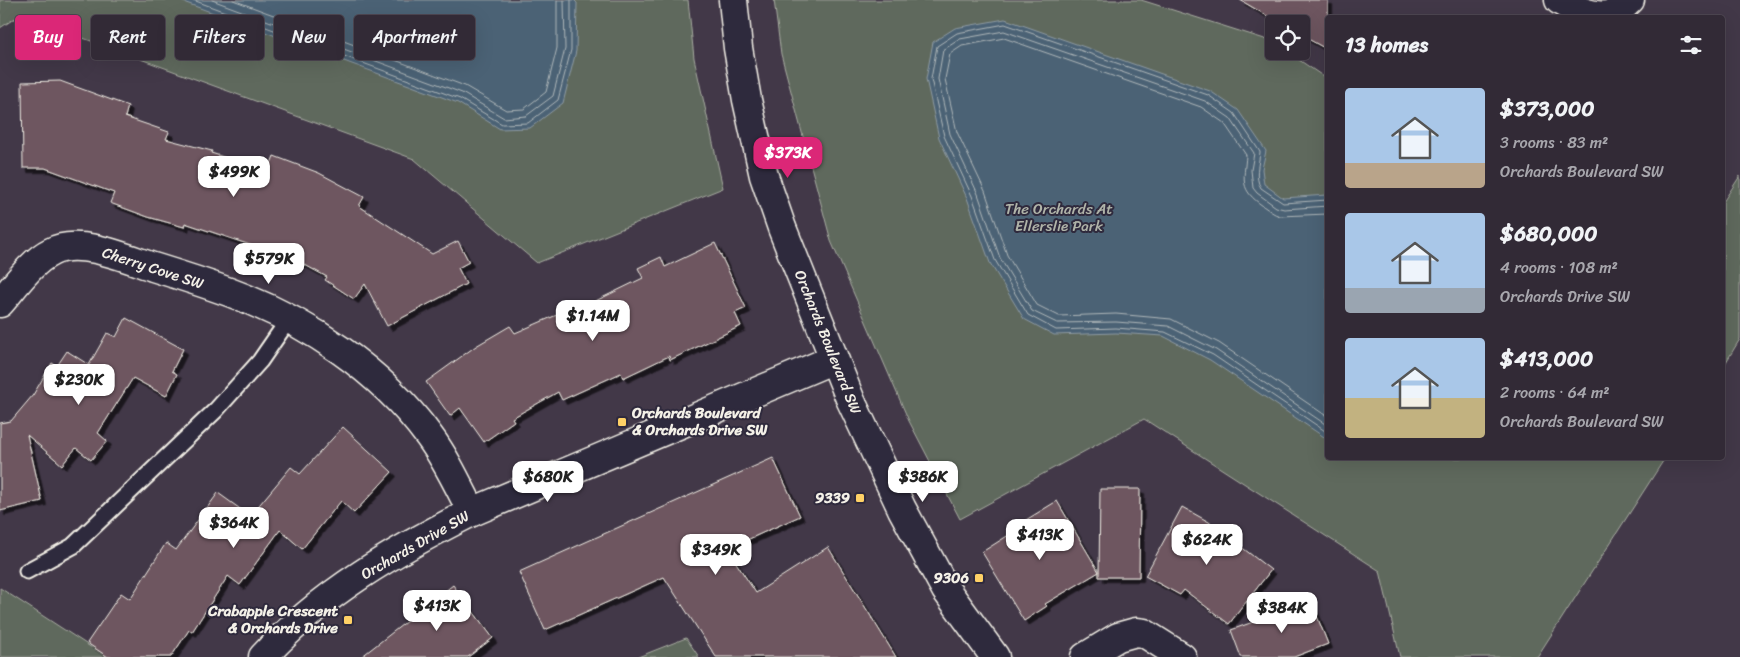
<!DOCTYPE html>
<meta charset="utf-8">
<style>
body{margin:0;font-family:Sriracha,sans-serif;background:#3a323e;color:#f1f3f6;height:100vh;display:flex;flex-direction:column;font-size:19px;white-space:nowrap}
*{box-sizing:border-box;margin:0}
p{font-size:16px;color:#a8a7ad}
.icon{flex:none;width:28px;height:28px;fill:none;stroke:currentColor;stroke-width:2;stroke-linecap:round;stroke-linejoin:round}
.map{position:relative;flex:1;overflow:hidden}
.drawer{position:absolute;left:1325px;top:15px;width:400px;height:445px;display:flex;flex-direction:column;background:#322a36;border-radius:5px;box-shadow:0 5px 20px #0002,0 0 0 1px #4d4651}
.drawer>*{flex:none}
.banner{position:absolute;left:15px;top:15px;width:475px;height:45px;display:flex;gap:10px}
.buttons{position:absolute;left:1265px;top:15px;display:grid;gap:10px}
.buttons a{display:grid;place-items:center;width:45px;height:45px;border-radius:5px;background:#322a36;box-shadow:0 5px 20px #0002,0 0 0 1px #4d4651;font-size:25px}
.price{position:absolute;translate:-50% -42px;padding:0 11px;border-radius:10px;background:#fff;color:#222;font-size:16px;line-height:32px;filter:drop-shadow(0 1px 2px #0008)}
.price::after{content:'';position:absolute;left:50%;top:30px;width:15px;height:11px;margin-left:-8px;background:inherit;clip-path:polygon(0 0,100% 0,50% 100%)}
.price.selected{background:#db2777;color:#fff}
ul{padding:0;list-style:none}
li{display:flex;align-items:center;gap:15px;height:125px;padding:0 20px}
li span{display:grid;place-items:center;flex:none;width:140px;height:100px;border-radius:5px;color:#555}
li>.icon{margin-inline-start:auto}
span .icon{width:60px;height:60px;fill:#fffc;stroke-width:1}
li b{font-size:21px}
h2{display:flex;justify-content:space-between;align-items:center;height:60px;padding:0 20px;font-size:21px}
.chip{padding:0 18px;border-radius:5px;background:#322a36;box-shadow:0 5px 20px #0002,0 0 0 1px #4d4651;font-size:18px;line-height:45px}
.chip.selected{background:#db2777;color:#fff}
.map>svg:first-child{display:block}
</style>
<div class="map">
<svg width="1740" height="657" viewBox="0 0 1740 657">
<defs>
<filter id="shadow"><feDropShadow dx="4.5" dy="4.5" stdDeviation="0" flood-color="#0009"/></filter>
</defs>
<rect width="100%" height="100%" fill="#423848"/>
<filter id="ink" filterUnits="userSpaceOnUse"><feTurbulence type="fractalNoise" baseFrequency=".02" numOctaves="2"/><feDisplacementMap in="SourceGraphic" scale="10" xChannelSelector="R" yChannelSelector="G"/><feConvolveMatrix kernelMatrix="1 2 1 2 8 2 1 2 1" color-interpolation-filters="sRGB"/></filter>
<g filter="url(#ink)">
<g fill="#5e695d" stroke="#a9ada2">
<polygon points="0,0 688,0 694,58 723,188 537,263 414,159 20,15 0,28"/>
<polygon points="774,0 1141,0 1271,41 1274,43 1274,51 1286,51 1327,79 1328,458 1665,458 1537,657 1400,657 1380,571 1144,419 960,519 909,421 831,241 781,54"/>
<polygon points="1740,176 1740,339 1723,367 1723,202"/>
<polygon points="0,588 106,657 0,657"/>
<polygon points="686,638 699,657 638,657"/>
</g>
<g fill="#4b6275" stroke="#8f9ba3">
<polygon points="178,0 574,0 577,3 576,51 563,103 530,128 500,129 458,103"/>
<polygon points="1005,19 1210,91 1238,110 1266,151 1262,169 1264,184 1283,198 1327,195 1327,439 1210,360 1163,336 1116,333 1054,335 1024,319 990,263 967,198 939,138 926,79 933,42 955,28"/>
</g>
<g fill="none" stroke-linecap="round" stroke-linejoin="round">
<g stroke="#b0b8ba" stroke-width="1">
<polyline points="193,0 460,99 502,124 528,123 558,100 571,50 571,0"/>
<polyline points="212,0 462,93 504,118 526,116 553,96 565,49 564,0"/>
<polyline points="233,0 465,86 506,110 524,109 546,92 557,48 557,0"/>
<path d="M 1328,200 L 1283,203 L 1261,188 C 1254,177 1259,164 1260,152 L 1234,113 L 1208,95 L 1005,24 L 957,33 L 937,46 L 931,79 L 944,136 L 972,196 L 995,260 L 1028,315 L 1056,330 L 1116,328 L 1165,332 L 1213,355 L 1328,433"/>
<polyline points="1328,206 1284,209 1276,207 1257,193 1253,188 1251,170 1254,153 1230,118 1205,101 1004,31 960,39 943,50 938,79 950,134 978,194 1000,258 1032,311 1057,323 1116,322 1168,326 1216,350 1328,426"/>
<path d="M 1328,214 L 1280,216 C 1273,214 1269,210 1263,206 C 1239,189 1244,181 1246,155 L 1224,123 L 1201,107 L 1004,38 L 962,46 L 950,54 L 945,79 L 957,132 L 985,191 L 1007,255 L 1037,305 L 1059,316 L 1116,314 L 1171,319 L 1219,343 L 1328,417"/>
</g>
</g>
<g fill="#6e5760" stroke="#f4f1e8" filter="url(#shadow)">
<polygon points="1240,0 1328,0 1328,50 1301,35 1301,24 1281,24"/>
<polygon points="60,81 128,106 125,117 169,132 166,139 212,151 211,153 268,171 274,156 319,173 364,197 359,206 432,254 458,241 469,262 458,268 466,284 387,326 365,284 354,299 325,280 327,277 270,246 268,251 185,223 184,227 148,217 110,203 114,193 45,168 23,168 22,82"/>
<polygon points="715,243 746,308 735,313 741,326 670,360 669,356 623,378 621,373 562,400 558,392 512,418 514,421 484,442 460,408 450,416 426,382 476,346 510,326 515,333 573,308 575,311 643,278 638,268 661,257 665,267"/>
<polygon points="126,318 183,349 172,371 177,374 166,396 133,378 98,433 107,441 91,460 76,448 62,465 27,435 42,501 0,511 0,423 11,421 33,395 52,363 57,366 67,351 89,365 107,333 116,337"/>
<polygon points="343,427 392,472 354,513 341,501 302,549 280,530 240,585 228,576 192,632 189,630 171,657 108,657 87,643 121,593 130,599 166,543 176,550 218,493 250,516 291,467 300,474"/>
<polygon points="773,458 800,516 727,549 756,593 828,547 896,657 716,657 664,577 545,630 519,572"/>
<polygon points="1100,489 1140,489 1139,577 1099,577"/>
<polygon points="1057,501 1099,572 1045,604 1047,606 1024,621 982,552 1023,526 1021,523"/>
<polygon points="1182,507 1209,522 1271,570 1229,624 1184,590 1180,595 1145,576"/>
<polygon points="453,585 493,638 468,657 361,657"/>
<polygon points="1311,601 1328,644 1294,657 1241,657 1231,630"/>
</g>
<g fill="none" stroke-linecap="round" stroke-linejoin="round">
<g stroke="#f4f1e8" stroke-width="19">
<polyline id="service" points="27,571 73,546 216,410 260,361 289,319"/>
</g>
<g stroke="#f4f1e8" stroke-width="31">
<g id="minor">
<path d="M 1559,0 C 1574,10 1601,22 1618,11 C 1622,8 1626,3 1630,0"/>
<path d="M 0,303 C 14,287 32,261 51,252 C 78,237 126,258 153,267 C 179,275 204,283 229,292 C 307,321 380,369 429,436 C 447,460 459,487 472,512"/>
<polyline points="1085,657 1118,637 1136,632 1144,633 1182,657"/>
</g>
</g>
<g stroke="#f4f1e8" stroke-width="31">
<g id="tertiary">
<polyline points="733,0 738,48 747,100 764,176 782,228 851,401 902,509 946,590 995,657"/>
<path d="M 263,657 C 320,594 396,550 472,512 L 834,359"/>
</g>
</g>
<use href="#service" stroke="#2f2a3d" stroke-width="15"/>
<use href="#minor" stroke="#2f2a3d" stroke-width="28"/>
<use href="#tertiary" stroke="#2f2a3d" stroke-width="28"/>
</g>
</g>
<g fill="#ffd166" stroke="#2f2a3d" stroke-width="2">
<rect x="617" y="417" width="10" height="10" rx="2.5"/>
<rect x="855" y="493" width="10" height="10" rx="2.5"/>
<rect x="974" y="573" width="10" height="10" rx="2.5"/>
<rect x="343" y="615" width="10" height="10" rx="2.5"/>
</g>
<g text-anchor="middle" stroke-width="4" stroke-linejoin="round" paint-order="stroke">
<g font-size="15" fill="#b0b4a9" stroke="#2f2a3d">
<text x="1059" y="214">The Orchards At<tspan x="1059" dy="17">Ellerslie Park</tspan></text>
</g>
<g font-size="15" fill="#f4f1e8" stroke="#2f2a3d">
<text transform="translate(153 268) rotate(18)" y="5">Cherry Cove SW</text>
<text transform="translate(828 342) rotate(68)" y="5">Orchards Boulevard SW</text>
<text transform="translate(415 545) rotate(-30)" y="5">Orchards Drive SW</text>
</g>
<g font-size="15" font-weight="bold" fill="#f4f1e8" stroke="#2f2a3d" text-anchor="end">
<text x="632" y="418" text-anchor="start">Orchards Boulevard<tspan x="632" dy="17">&amp; Orchards Drive SW</tspan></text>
<text x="850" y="503">9339</text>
<text x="969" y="583">9306</text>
<text x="338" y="616">Crabapple Crescent<tspan x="338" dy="17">&amp; Orchards Drive</tspan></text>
</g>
</g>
</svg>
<div class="buttons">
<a><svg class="icon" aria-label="locate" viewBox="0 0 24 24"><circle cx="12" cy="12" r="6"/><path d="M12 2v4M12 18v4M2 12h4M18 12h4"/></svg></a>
</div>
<b class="price selected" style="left:788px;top:179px">$373K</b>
<b class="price" style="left:234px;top:198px">$499K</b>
<b class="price" style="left:269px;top:285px">$579K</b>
<b class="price" style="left:593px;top:342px">$1.14M</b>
<b class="price" style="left:79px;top:406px">$230K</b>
<b class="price" style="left:548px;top:503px">$680K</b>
<b class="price" style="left:923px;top:503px">$386K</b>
<b class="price" style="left:234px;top:549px">$364K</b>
<b class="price" style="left:1040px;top:561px">$413K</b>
<b class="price" style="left:1207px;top:566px">$624K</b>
<b class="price" style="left:716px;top:576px">$349K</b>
<b class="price" style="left:437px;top:632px">$413K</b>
<b class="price" style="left:1282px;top:634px">$384K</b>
<div class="banner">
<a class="chip selected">Buy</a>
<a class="chip">Rent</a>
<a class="chip">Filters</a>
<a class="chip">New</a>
<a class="chip">Apartment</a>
</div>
<section class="drawer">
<h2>13 homes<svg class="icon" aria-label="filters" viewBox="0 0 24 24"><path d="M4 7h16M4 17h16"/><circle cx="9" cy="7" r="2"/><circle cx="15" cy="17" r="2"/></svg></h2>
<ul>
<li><span style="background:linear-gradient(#a9c7e8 75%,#b9a48a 0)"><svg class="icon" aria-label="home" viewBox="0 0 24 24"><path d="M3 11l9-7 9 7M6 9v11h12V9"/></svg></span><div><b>$373,000</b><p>3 rooms · 83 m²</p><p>Orchards Boulevard SW</p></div></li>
<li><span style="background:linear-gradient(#a9c7e8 75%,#9aa5b1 0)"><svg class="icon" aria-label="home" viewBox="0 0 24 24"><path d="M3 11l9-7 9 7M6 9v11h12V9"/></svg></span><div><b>$680,000</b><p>4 rooms · 108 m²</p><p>Orchards Drive SW</p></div></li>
<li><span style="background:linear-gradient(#a9c7e8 60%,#c2b280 0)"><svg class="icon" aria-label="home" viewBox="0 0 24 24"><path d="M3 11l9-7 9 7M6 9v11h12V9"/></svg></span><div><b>$413,000</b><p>2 rooms · 64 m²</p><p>Orchards Boulevard SW</p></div></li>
</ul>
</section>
</div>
